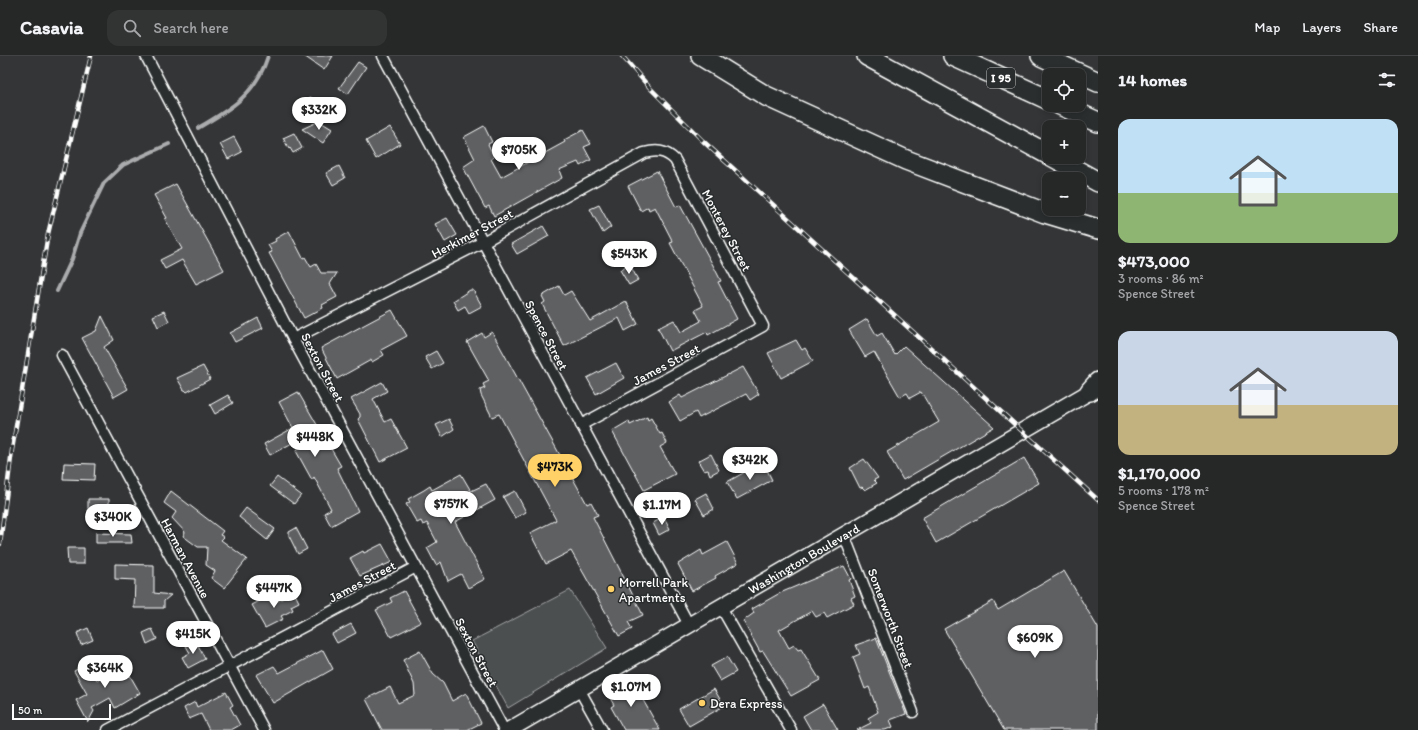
<!DOCTYPE html>
<meta charset="utf-8">
<style>
body{margin:0;font-family:Itim,sans-serif;background:#323434;color:#f1f3f6;height:100vh;display:flex;flex-direction:column;font-size:15px;white-space:nowrap}
*{box-sizing:border-box;margin:0}
p{font-size:13px;color:#a4a6a8}
.icon{flex:none;width:22px;height:22px;fill:none;stroke:currentColor;stroke-width:2;stroke-linecap:round;stroke-linejoin:round}
.map{position:relative;flex:1;overflow:hidden}
.sheet{display:flex;flex-direction:column;background:#262828;width:320px}
.sheet>*{flex:none}
.buttons{position:absolute;left:1042px;top:12px;display:grid;gap:8px}
.buttons a{display:grid;place-items:center;width:44px;height:44px;border-radius:8px;background:#262828;box-shadow:0 2px 6px #0003,0 0 0 1px #424445;font-size:20px}
.scale{position:absolute;left:12px;bottom:10px;width:99px;box-sizing:border-box;padding-left:4px;border:2px solid #fff;border-top:0;font-size:11px;line-height:14px;white-space:nowrap;color:#fff;-webkit-text-stroke:3px #2a2d2e;paint-order:stroke}
.price{position:absolute;translate:-50% -34px;padding:0 9px;border-radius:14px;background:#fff;color:#222;font-size:13px;line-height:26px;filter:drop-shadow(0 1px 2px #0008)}
.price::after{content:'';position:absolute;left:50%;top:24px;width:12px;height:9px;margin-left:-6px;background:inherit;clip-path:polygon(0 0,100% 0,50% 100%)}
.price.on{background:#ffd166;color:#111}
ul{padding:0;list-style:none}
li{display:grid;align-content:center;gap:8px;height:212px;padding:0 20px}
li span{display:grid;place-items:center;height:124px;border-radius:12px;color:#555}
li>.icon{margin-inline-start:auto}
span .icon{width:72px;height:72px;fill:#fffc;stroke-width:1}
li b{font-size:17px}
h2{display:flex;justify-content:space-between;align-items:center;height:48px;padding:0 20px;font-size:17px}
header{display:flex;align-items:center;gap:24px;box-sizing:border-box;height:56px;padding:0 20px;background:#262828;border-bottom:1px solid #424445}
header strong{font-size:19px}
nav{display:flex;gap:22px;margin-inline-start:auto;font-size:14px}
.search{width:280px;height:36px;background:#323434;display:flex;align-items:center;gap:10px;box-sizing:border-box;padding:0 14px;border-radius:12px;color:#a4a6a8;font-size:15px}
main{display:flex;flex:1;min-height:0}
.map>svg:first-child{display:block}
</style>
<header>
<strong>Casavia</strong>
<div class="search"><svg class="icon" aria-label="search" viewBox="0 0 24 24"><circle cx="10" cy="10" r="6"/><path d="M15 15l6 6"/></svg>Search here</div>
<nav><a>Map</a><a>Layers</a><a>Share</a></nav>
</header>
<main>
<div class="map">
<svg width="1098" height="674" viewBox="0 0 1098 674">
<rect width="100%" height="100%" fill="#333536"/>
<filter id="ink" filterUnits="userSpaceOnUse"><feTurbulence type="fractalNoise" baseFrequency=".025" numOctaves="2"/><feDisplacementMap in="SourceGraphic" scale="8" xChannelSelector="R" yChannelSelector="G"/><feConvolveMatrix kernelMatrix="1 2 1 2 8 2 1 2 1" color-interpolation-filters="sRGB"/></filter>
<g filter="url(#ink)">
<polygon fill="#4c4f50" stroke="#a6a7a8" points="570,534 607,592 508,652 472,585"/>
<g fill="none" stroke-linecap="round" stroke-linejoin="round">
<g stroke="#abacad" stroke-width="4">
<path d="M 198,72 C 231,53 256,38 268,0"/>
<polyline points="57,235 72,203 80,177 104,127 123,109 169,88"/>
</g>
</g>
<g fill="#5f6162" stroke="#fff">
<polygon points="304,0 333,0 324,14"/>
<polygon points="358,6 366,11 348,38 339,32"/>
<polygon points="310,41 320,47 311,63 301,57"/>
<polygon points="319,65 332,73 323,87 302,73"/>
<polygon points="484,70 492,86 488,88 494,101 491,103 501,121 565,86 564,84 583,74 591,88 584,91 591,104 580,110 578,106 559,114 562,122 494,160 489,150 485,152 463,111 475,103 464,81"/>
<polygon points="390,71 400,88 376,103 366,85"/>
<polygon points="294,77 302,92 293,97 290,92 289,93 283,82"/>
<polygon points="234,81 242,96 228,103 220,88"/>
<polygon points="339,110 345,122 333,129 326,117"/>
<polygon points="657,115 676,151 680,149 714,211 721,225 718,226 737,263 708,279 707,276 670,295 658,272 674,264 681,276 701,265 695,254 703,250 670,187 673,186 655,151 649,154 648,151 641,155 628,130"/>
<polygon points="176,128 224,214 196,228 182,204 165,213 160,204 182,193 165,163 167,162 154,139"/>
<polygon points="599,149 611,171 603,177 590,153"/>
<polygon points="447,162 457,179 445,186 435,168"/>
<polygon points="543,170 549,180 517,198 511,188"/>
<polygon points="289,175 303,202 305,201 311,211 316,208 321,217 337,217 330,228 337,241 322,249 323,252 304,262 269,197 272,196 268,189 276,185 275,183"/>
<polygon points="630,209 638,224 629,229 620,214"/>
<polygon points="559,230 564,239 571,235 590,265 626,245 638,268 625,275 619,262 564,290 542,248 545,246 542,240"/>
<polygon points="470,234 473,234 482,250 469,257 465,250 458,254 453,245"/>
<polygon points="392,254 407,280 381,294 384,299 372,306 371,304 337,323 321,292"/>
<polygon points="164,255 169,265 158,271 153,260"/>
<polygon points="102,260 114,284 104,291 128,333 114,341 82,282 96,275"/>
<polygon points="258,262 263,272 235,286 230,277"/>
<polygon points="867,263 877,280 882,277 895,299 904,290 994,371 903,424 887,396 939,366 921,336 910,342 907,337 900,341 874,296 865,301 849,274"/>
<polygon points="492,276 587,448 591,446 598,459 593,461 643,559 628,566 632,573 619,580 571,495 546,508 530,477 556,464 499,358 492,361 481,339 480,334 485,332 483,328 489,325 467,286 482,277 484,281"/>
<polygon points="796,284 802,294 805,292 813,305 781,322 768,297"/>
<polygon points="436,295 443,307 432,313 425,301"/>
<polygon points="616,307 624,322 596,338 587,322"/>
<polygon points="203,310 210,323 187,336 185,334 184,334 177,322"/>
<polygon points="743,311 759,338 750,344 746,338 699,362 696,356 680,365 669,346 680,339 682,342"/>
<polygon points="382,326 387,335 373,343 385,366 391,363 407,392 380,406 358,363 360,361 360,358 351,343"/>
<polygon points="298,336 341,410 337,412 358,455 331,470 324,457 331,453 314,421 312,424 296,395 311,377 270,399 264,388 293,372 279,346"/>
<polygon points="228,339 233,347 215,358 210,349"/>
<polygon points="647,361 648,364 651,362 660,378 662,377 667,387 660,391 675,418 644,434 612,375 629,365 630,369"/>
<polygon points="449,363 454,373 442,381 436,369"/>
<polygon points="711,398 719,414 710,419 708,414 704,415 698,405"/>
<polygon points="1024,402 1039,427 936,487 922,462"/>
<polygon points="864,403 878,422 874,424 877,427 865,434 862,431 860,432 850,412"/>
<polygon points="763,406 772,424 737,443 727,426"/>
<polygon points="64,407 95,408 94,424 63,423"/>
<polygon points="461,418 471,435 486,428 495,444 455,466 485,523 468,532 461,518 448,525 441,506 436,509 427,492 437,486 427,467 423,469 421,465 417,467 406,448 410,446 408,443 424,434 430,430 432,434"/>
<polygon points="277,421 301,439 294,448 270,430"/>
<polygon points="171,435 223,475 220,479 224,481 221,484 247,503 224,532 211,522 215,515 206,509 207,491 198,491 183,480 185,476 172,462 176,456 164,447"/>
<polygon points="515,435 526,456 515,462 503,441"/>
<polygon points="706,437 714,453 704,459 695,443"/>
<polygon points="88,443 109,443 109,456 88,455"/>
<polygon points="246,452 275,473 267,484 239,461"/>
<polygon points="664,461 670,473 659,479 653,467"/>
<polygon points="296,472 307,493 298,498 289,480 289,476"/>
<polygon points="96,477 131,478 132,487 96,487"/>
<polygon points="727,486 738,507 715,520 716,522 692,535 678,508 701,494 703,499"/>
<polygon points="382,488 392,506 360,520 350,502 363,495 364,497"/>
<polygon points="67,492 84,492 84,508 68,508"/>
<polygon points="115,508 154,509 154,537 171,539 164,545 164,552 134,552 135,524 115,523"/>
<polygon points="844,510 851,523 849,524 855,540 851,542 854,548 827,562 824,557 816,561 812,555 779,574 789,592 794,589 798,594 801,593 820,624 791,640 763,595 760,596 743,565 754,557 752,553 780,537"/>
<polygon points="1064,515 1098,572 1098,674 1004,674 944,573 993,545 998,554"/>
<polygon points="404,535 421,566 391,581 376,554 392,546 390,542"/>
<polygon points="294,536 299,546 291,550 293,554 281,560 283,563 265,572 252,549 267,541 272,548"/>
<polygon points="351,568 356,577 337,587 332,578"/>
<polygon points="88,572 93,584 81,589 77,577"/>
<polygon points="152,573 157,583 147,588 143,577"/>
<polygon points="876,582 906,658 890,664 893,671 885,674 857,674 871,667 868,662 878,656 869,631 865,633 853,601 860,598 856,589"/>
<polygon points="196,585 205,603 188,612 182,601 190,597 186,590"/>
<polygon points="323,594 333,613 273,647 256,619 274,610 279,617"/>
<polygon points="420,595 433,618 443,627 452,645 466,637 481,667 467,674 382,674 366,643 390,631 398,647 415,639 414,628 403,604"/>
<polygon points="727,601 736,616 720,625 711,610"/>
<polygon points="88,607 97,624 124,609 140,637 115,652 110,642 92,652 94,655 88,666 76,644 87,638 74,615"/>
<polygon points="627,623 627,625 631,623 660,674 624,674 611,651 614,649 606,635"/>
<polygon points="714,633 724,650 689,670 679,653"/>
<polygon points="226,636 233,649 230,651 240,669 231,674 209,674 201,658 189,663 184,652 195,646 197,651"/>
<polygon points="823,648 838,674 811,674 803,660"/>
</g>
<g fill="none" stroke-linecap="round" stroke-linejoin="round">
<g stroke="#fff" stroke-width="13">
<g id="street">
<polyline points="146,0 293,283 504,674"/>
<polyline points="383,0 689,569"/>
<path d="M 293,283 L 483,186 L 644,97 C 656,94 665,94 675,104 L 763,270 L 581,369"/>
<polyline points="62,299 264,674"/>
<polyline points="844,479 913,656"/>
<polyline points="721,551 791,674"/>
<polyline points="579,633 602,674"/>
<polyline points="108,674 416,511"/>
</g>
</g>
<g stroke="#fff" stroke-width="18">
<g id="secondary">
<path id="s1" d="M 509,674 L 1098,331"/>
</g>
</g>
<g stroke="#fff" stroke-width="22">
<g id="highway">
<polyline points="701,0 766,40 906,104 1045,157 1098,173"/>
<polyline points="867,0 1049,99"/>
<polyline points="953,0 1049,44"/>
<polyline points="1041,0 1098,26"/>
<polyline points="1060,49 1098,66"/>
<polyline points="1053,101 1098,126"/>
<polyline points="1090,335 1098,326"/>
</g>
</g>
<use href="#street" stroke="#2a2d2e" stroke-width="10"/>
<use href="#secondary" stroke="#2a2d2e" stroke-width="15"/>
<use href="#highway" stroke="#2a2d2e" stroke-width="19"/>
<g stroke="#fff" stroke-width="4.5">
<g id="rail">
<polyline points="622,0 651,33 703,85 1098,444"/>
<polyline points="0,488 12,394 48,178 91,0"/>
</g>
</g>
<use href="#rail" stroke="#2a2d2e" stroke-width="3" stroke-dasharray="9" stroke-linecap="butt"/>
</g>
</g>
<g fill="#ffd166" stroke="#2a2d2e" stroke-width="1.5">
<circle cx="611" cy="533" r="4"/>
<circle cx="702" cy="647" r="4"/>
</g>
<g text-anchor="middle" stroke-width="3" stroke-linejoin="round" paint-order="stroke">
<rect fill="#2a2d2e" stroke="#bfc0c0" stroke-width="1" x="987" y="12" width="28" height="20" rx="3"/>
<g font-size="12" font-weight="bold" fill="#fff">
<text x="1001" y="26">I 95</text>
</g>
<g font-size="13" fill="#fff" stroke="#2a2d2e">
<text transform="translate(727 174) rotate(62)" y="5">Monterey Street</text>
<text transform="translate(472 177) rotate(-28)" y="5">Herkimer Street</text>
<text transform="translate(547 279) rotate(62)" y="5">Spence Street</text>
<text transform="translate(666 308) rotate(-28)" y="5">James Street</text>
<text transform="translate(323 311) rotate(62)" y="5">Sexton Street</text>
<text transform="translate(186 502) rotate(62)" y="5">Harman Avenue</text>
<text dy="5" stroke="none"><textPath href="#s1" startOffset="341">Washington Boulevard</textPath></text>
<text transform="translate(362 525) rotate(-28)" y="5">James Street</text>
<text transform="translate(891 562) rotate(69)" y="5">Somerworth Street</text>
<text transform="translate(477 596) rotate(62)" y="5">Sexton Street</text>
</g>
<g font-size="13" fill="#fff" stroke="#2a2d2e" text-anchor="start">
<text x="619" y="531">Morrell Park<tspan x="619" dy="15">Apartments</tspan></text>
<text x="710" y="652">Dera Express</text>
</g>
</g>
</svg>
<div class="buttons">
<a><svg class="icon" aria-label="locate" viewBox="0 0 24 24"><circle cx="12" cy="12" r="6"/><path d="M12 2v4M12 18v4M2 12h4M18 12h4"/></svg></a>
<a>+</a>
<a>−</a>
</div>
<div class="scale">50 m</div>
<b class="price" style="left:319px;top:75px">$332K</b>
<b class="price" style="left:519px;top:115px">$705K</b>
<b class="price" style="left:629px;top:219px">$543K</b>
<b class="price" style="left:315px;top:402px">$448K</b>
<b class="price" style="left:750px;top:425px">$342K</b>
<b class="price on" style="left:555px;top:432px">$473K</b>
<b class="price" style="left:451px;top:469px">$757K</b>
<b class="price" style="left:662px;top:470px">$1.17M</b>
<b class="price" style="left:113px;top:482px">$340K</b>
<b class="price" style="left:274px;top:553px">$447K</b>
<b class="price" style="left:193px;top:599px">$415K</b>
<b class="price" style="left:1035px;top:603px">$609K</b>
<b class="price" style="left:105px;top:633px">$364K</b>
<b class="price" style="left:631px;top:652px">$1.07M</b>
</div>
<section class="sheet">
<h2>14 homes<svg class="icon" aria-label="filters" viewBox="0 0 24 24"><path d="M4 7h16M4 17h16"/><circle cx="9" cy="7" r="2"/><circle cx="15" cy="17" r="2"/></svg></h2>
<ul>
<li><span style="background:linear-gradient(#bfe0f5 60%,#8fb573 0)"><svg class="icon" aria-label="home" viewBox="0 0 24 24"><path d="M3 11l9-7 9 7M6 9v11h12V9"/></svg></span><div><b>$473,000</b><p>3 rooms · 86 m²</p><p>Spence Street</p></div></li>
<li><span style="background:linear-gradient(#c9d6e8 60%,#c2b280 0)"><svg class="icon" aria-label="home" viewBox="0 0 24 24"><path d="M3 11l9-7 9 7M6 9v11h12V9"/></svg></span><div><b>$1,170,000</b><p>5 rooms · 178 m²</p><p>Spence Street</p></div></li>
</ul>
</section>
</main>
